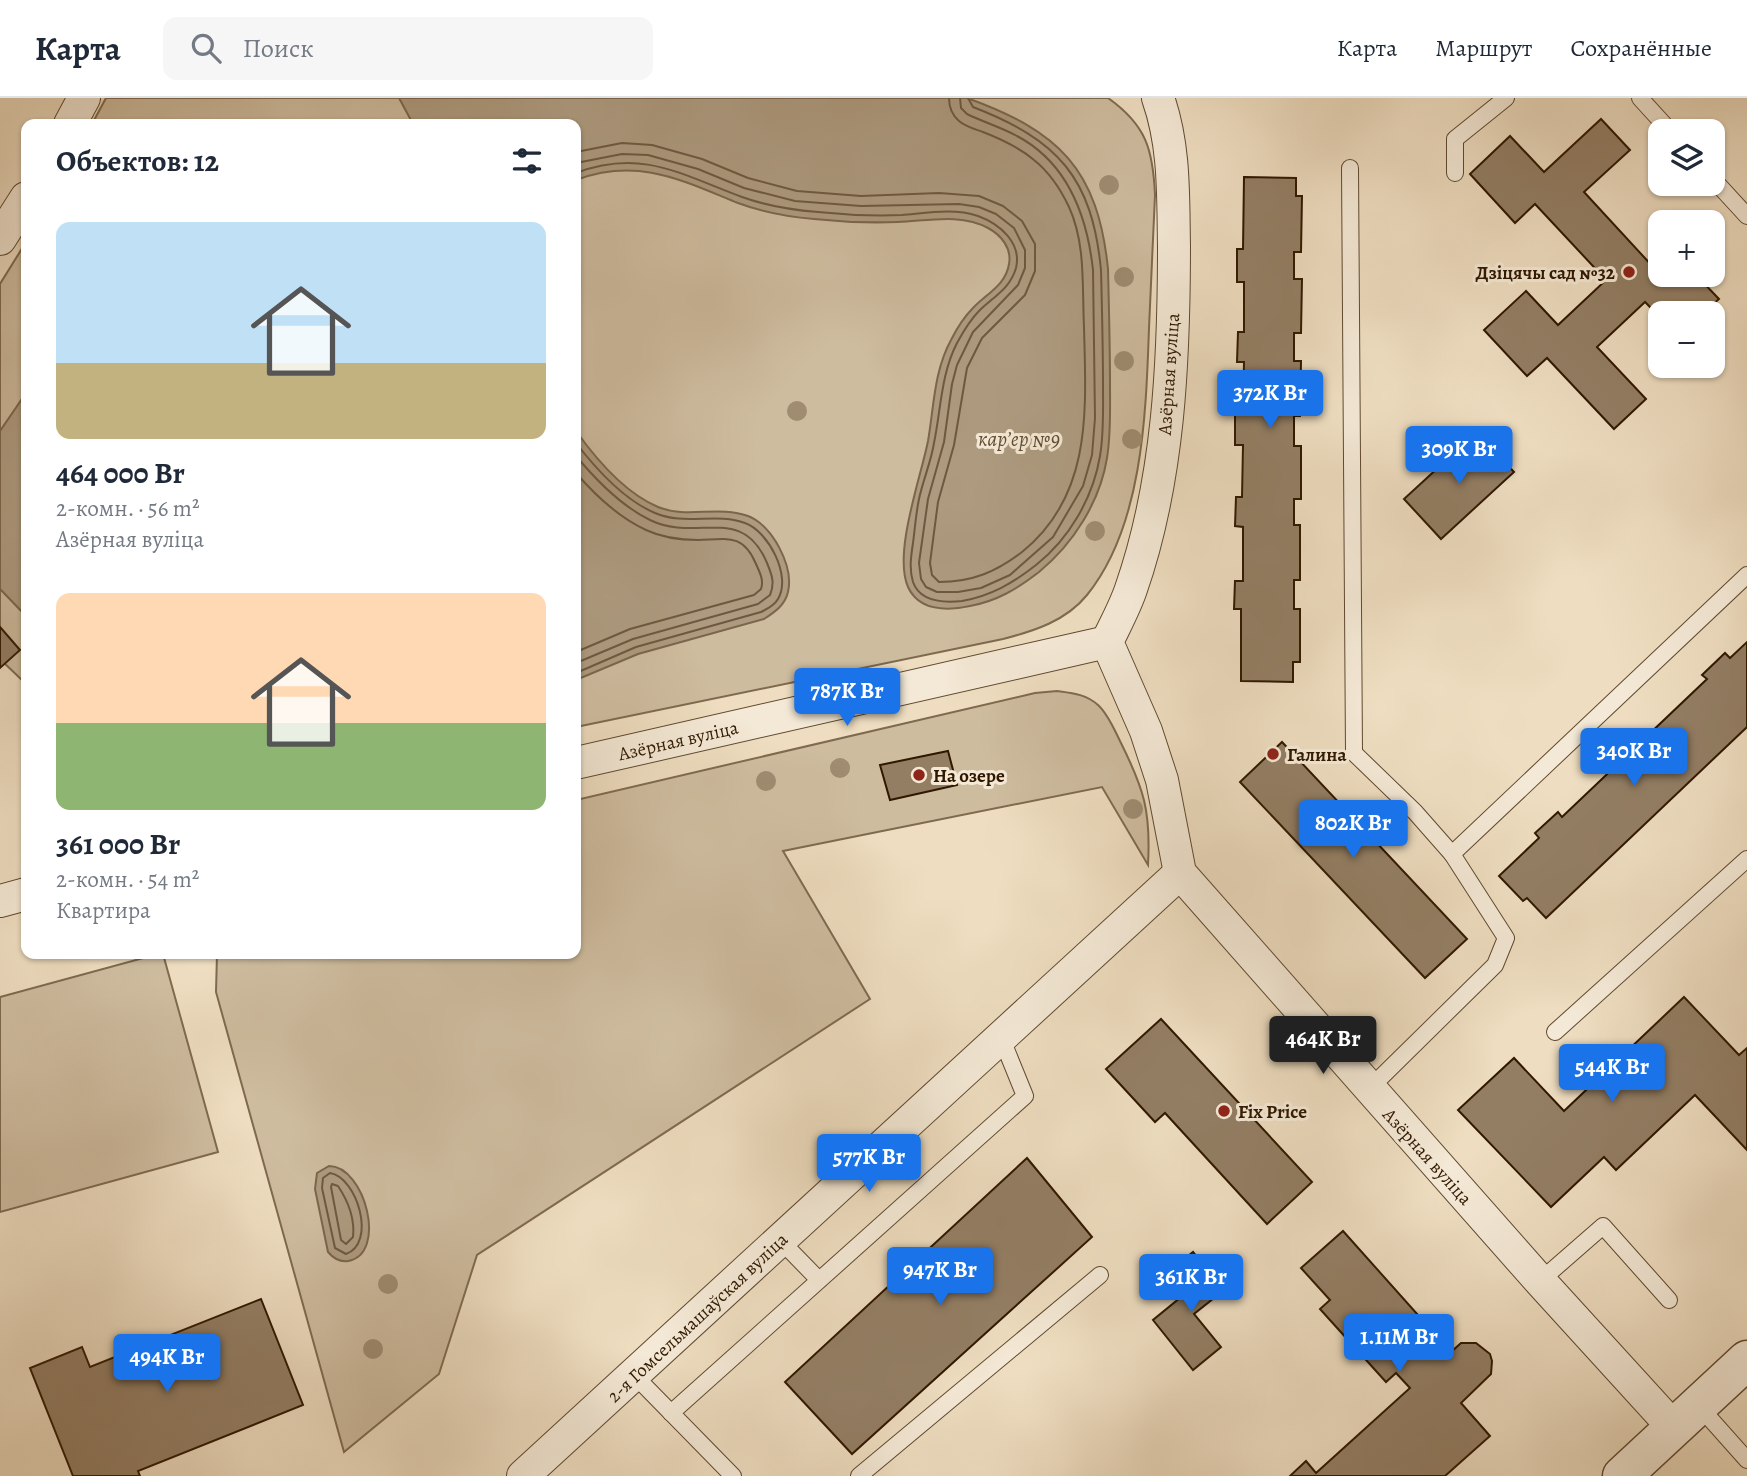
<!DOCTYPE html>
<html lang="ru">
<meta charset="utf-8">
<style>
body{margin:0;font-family:Alegreya,serif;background:#f6f6f7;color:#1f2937;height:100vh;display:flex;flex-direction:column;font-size:26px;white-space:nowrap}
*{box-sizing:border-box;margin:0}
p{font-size:23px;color:#747a83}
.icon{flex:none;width:38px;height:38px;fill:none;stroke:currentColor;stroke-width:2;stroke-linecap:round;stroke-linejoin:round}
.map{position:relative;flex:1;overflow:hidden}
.sheet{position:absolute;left:21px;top:21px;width:560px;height:840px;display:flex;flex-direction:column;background:#fff;border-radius:14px;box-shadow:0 2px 5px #0004}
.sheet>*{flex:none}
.controls{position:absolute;left:1648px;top:21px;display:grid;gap:14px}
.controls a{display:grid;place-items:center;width:77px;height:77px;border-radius:14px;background:#fff;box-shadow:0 2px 5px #0004;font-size:35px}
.price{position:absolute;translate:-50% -60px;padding:0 16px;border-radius:7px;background:#1a73e8;color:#fff;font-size:23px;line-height:46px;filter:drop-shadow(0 2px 4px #0008)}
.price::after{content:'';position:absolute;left:50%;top:42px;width:21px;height:16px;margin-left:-10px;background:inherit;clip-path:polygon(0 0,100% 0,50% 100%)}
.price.on{background:#222;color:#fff}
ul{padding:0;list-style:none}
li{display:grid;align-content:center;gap:14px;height:371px;padding:0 35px}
li span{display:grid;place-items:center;height:217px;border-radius:14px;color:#555}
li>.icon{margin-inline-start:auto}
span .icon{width:126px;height:126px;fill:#fffc;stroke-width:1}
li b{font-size:30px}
h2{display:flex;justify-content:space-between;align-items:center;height:84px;padding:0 35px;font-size:30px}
header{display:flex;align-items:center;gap:42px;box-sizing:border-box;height:98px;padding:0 35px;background:#fff;border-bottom:2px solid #e0e1e3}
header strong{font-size:33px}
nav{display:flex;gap:38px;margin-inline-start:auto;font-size:24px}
.search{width:490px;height:63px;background:#f6f6f7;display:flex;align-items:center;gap:18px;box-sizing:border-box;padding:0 24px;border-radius:14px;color:#747a83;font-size:26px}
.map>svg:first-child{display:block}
</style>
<header>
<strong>Карта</strong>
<div class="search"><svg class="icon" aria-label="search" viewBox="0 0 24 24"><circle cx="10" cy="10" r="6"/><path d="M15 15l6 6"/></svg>Поиск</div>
<nav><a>Карта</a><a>Маршрут</a><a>Сохранённые</a></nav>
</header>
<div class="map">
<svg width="1747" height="1378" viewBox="0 0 1747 1378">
<rect width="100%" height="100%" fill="#eeddc0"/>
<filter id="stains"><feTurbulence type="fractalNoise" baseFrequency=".00286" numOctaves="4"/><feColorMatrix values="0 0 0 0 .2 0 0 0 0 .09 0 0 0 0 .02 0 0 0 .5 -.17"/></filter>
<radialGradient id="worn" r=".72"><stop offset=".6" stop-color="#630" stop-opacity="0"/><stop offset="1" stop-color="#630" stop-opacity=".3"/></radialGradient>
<g fill="#cebc9f" stroke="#7f6a50" stroke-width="2">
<path d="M 106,0 L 1108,0 C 1146,27 1153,51 1155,97 C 1153,141 1151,186 1149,230 C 1146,315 1143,428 1087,497 C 1066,523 1034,533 1003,541 L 576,629 L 576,26 L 92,26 Z"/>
<polygon points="26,144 26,586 0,561 0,186"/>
<path d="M 1057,593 C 1072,595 1086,596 1098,607 C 1108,616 1114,631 1120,643 C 1144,691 1151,713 1148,767 L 1102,689 L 783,753 L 870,901 L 477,1157 L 439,1276 L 344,1354 L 216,894 L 217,856 L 576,856 L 576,702 L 1035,595 Z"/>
<polygon points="158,856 163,856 218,1054 0,1114 0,899"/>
</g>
<g fill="#ad9a7f" stroke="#7b664c" stroke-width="2">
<path d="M 399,0 L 967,0 C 1059,33 1098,71 1108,171 C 1109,210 1110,249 1110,288 C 1110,312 1111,336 1107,360 C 1100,404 1073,446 1039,474 C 1017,491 997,503 970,508 C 947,513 919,513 908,489 C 893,455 921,379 928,343 C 934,308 934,273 951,242 C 957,230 964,219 973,210 C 986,196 1006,187 1009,166 C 1012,150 1001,137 988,130 C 961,115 927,123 898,124 C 870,125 842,124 814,121 C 788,119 762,114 738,105 C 681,82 638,59 576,82 L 576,26 L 413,26 Z"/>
<polygon points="26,295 26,518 0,491 0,333"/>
<path d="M 576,333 C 596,361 625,395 658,409 C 687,421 718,407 748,418 C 772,427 794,468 788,494 C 785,507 775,514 764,521 L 638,556 L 576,582 Z"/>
<path d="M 329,1068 C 365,1068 388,1156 348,1163 C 340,1164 333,1160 328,1154 L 315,1091 L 317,1075 Z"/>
</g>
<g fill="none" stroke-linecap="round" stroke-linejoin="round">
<g stroke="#6e5940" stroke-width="2">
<path d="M 576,54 L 622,45 L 652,47 L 702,61 L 748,80 L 797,93 L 861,98 L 939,95 L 979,98 L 1003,108 L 1022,123 L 1035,146 L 1035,173 L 1025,197 L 982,240 L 967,270 L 954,347 L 938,404 L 930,465 L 932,477 L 939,484 C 972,484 996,474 1022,454 C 1093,397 1086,311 1084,229 C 1082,190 1086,146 1069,109 C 1061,92 1049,74 1034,62 C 1020,50 1001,41 983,34 C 975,31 966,29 959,23 C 952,17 949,9 949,0"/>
<path d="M 576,65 L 622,56 L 648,57 L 698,71 L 744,90 L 795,103 L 861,108 L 959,106 L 979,109 L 996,116 L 1014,130 L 1025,152 L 1025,170 L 1018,187 L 973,234 L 957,267 L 952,286 L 944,344 L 928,401 L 919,465 L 921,481 L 926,489 L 937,494 L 958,494 L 981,490 L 1010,477 L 1053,439 L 1083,388 L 1092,357 L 1095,320 L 1093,172 C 1087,117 1068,65 1017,38 C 1001,29 983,24 967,16 L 961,10 L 960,0"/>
<path d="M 576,75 C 642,50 682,77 742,99 C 767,108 792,112 818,114 C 846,117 874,118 902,117 C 927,115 954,110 978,118 C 1000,126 1022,145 1016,170 C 1010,191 993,199 979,213 C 970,222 963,234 957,245 C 941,276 941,311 934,345 C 931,364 923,382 919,401 C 916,415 915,430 913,445 C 911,458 909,471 913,484 C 920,504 943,505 962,503 C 991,498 1013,485 1036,467 C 1069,441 1093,400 1100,358 C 1104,335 1103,311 1103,288 C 1103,249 1102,210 1101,172 C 1092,79 1058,42 973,9 L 968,0"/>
<path d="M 576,345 C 596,371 624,402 655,415 C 685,428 716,414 745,425 C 768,433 792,478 778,501 C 774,508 767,511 761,514 L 636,549 L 576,575"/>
<path d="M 576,358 C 596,382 621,408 650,422 C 697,445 742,405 767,465 C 772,477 775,485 770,497 L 758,506 L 633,541 L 576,565"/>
<path d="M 576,375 C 595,397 620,420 646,432 C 663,440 680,442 698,442 C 727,441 743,435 756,466 C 760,475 764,482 761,491 L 754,497 L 630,531 L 576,554"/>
<path d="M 330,1075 C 357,1079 377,1145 346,1156 L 335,1150 L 322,1090 L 323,1080 Z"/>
<path d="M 332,1086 L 338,1088 C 348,1103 355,1121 353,1139 L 346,1146 L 341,1142 L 331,1089 Z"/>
</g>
</g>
<g fill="#937e64" stroke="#301800" stroke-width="2">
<polygon points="1601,21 1630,52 1584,94 1655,171 1661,166 1661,177 1696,177 1719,201 1703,215 1661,215 1661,220 1645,204 1597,249 1646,301 1614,331 1547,260 1527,278 1484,232 1526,193 1558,227 1606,182 1535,106 1515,125 1470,76 1510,38 1544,74"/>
<polygon points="1244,79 1296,80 1296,98 1302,98 1301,154 1294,154 1294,181 1302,181 1301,235 1294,235 1294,263 1301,263 1300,318 1294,318 1294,348 1301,348 1301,401 1294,401 1294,427 1300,427 1300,482 1294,482 1294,511 1300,511 1300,564 1293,564 1293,584 1241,583 1241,511 1234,511 1235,483 1243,483 1243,429 1235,428 1236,399 1242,399 1243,347 1235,347 1235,316 1243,316 1244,264 1237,264 1238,234 1244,234 1244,184 1237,184 1237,151 1243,151"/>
<polygon points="1477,334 1514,374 1441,441 1404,401"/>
<polygon points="0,529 20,552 0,570"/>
<polygon points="1747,544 1747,629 1546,820 1527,800 1523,803 1499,778 1539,740 1535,735 1558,714 1562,719 1623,661 1618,656 1641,634 1646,639 1707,581 1702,577 1725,555 1730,560"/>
<polygon points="1282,644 1467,841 1425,880 1240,684"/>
<polygon points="948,653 957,687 890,702 880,667"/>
<polygon points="1684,899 1739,957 1747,950 1747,1052 1695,997 1616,1072 1604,1059 1551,1109 1458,1012 1514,960 1564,1013"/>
<polygon points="1161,921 1312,1084 1267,1126 1165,1015 1155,1024 1106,971"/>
<polygon points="1027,1060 1092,1139 852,1356 785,1284"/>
<polygon points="1343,1133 1451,1254 1461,1245 1476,1245 1490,1256 1492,1263 1491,1276 1461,1305 1490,1338 1445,1378 1290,1378 1306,1363 1316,1375 1410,1290 1396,1275 1386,1284 1320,1211 1330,1202 1301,1170"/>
<polygon points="1193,1154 1224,1192 1194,1216 1221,1249 1193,1272 1153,1222 1192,1190 1175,1169"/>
<polygon points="261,1201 303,1307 138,1373 140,1378 73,1378 30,1270 82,1249 90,1269"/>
</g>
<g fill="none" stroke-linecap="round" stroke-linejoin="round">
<g stroke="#604930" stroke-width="18">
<g id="service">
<polyline points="1640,0 1670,33"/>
<polyline points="1350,70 1354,655 1415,714 1452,756 1506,840 1495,867 1369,991"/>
<polyline points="1455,75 1455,41 1506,0"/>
<polyline points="1713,81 1747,118"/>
<polyline points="1452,756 1747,477"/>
<polyline points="1555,934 1747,761"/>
<polyline points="780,1142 819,1182"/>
<polyline points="1540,1183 1603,1128 1669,1202"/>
<polyline points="634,1277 733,1378"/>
<polyline points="1698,1307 1747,1362"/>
<polyline points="671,1315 1025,998 1001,939"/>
<polyline points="859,1378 1100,1177"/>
</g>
</g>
<g stroke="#604930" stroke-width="34">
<g id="minor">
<path d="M 1158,0 C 1175,48 1173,98 1174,148 C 1174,262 1169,382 1131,491 C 1125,509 1115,527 1107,544 L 1146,633 L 1162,682 L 1180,775 L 1540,1183 L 1674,1330"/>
<polyline points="70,26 84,0"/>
<polyline points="0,141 26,100"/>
<polyline points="576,665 1107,544"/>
<polyline points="0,803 26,796"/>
<polyline points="523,1378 1180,775"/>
</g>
</g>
<g stroke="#604930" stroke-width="41">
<polyline id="tertiary" points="1622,1378 1747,1262"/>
</g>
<use href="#service" stroke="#f4e9d6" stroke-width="16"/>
<use href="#minor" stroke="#f4e9d6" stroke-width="32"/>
<use href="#tertiary" stroke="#f4e9d6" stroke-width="38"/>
</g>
<g fill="#9f8c71">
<circle cx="1109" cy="87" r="10"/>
<circle cx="1124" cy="179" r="10"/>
<circle cx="1124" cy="263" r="10"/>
<circle cx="797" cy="313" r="10"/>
<circle cx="1132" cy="341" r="10"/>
<circle cx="1095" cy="433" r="10"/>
<circle cx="840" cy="670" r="10"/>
<circle cx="766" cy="683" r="10"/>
<circle cx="1133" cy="711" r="10"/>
<circle cx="388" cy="1186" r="10"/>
<circle cx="373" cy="1251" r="10"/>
</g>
<g fill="#8f2418" stroke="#f4e9d6" stroke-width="2.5">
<circle cx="1629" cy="174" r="7"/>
<circle cx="1273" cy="656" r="7"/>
<circle cx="919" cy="677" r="7"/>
<circle cx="1224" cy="1013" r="7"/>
</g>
<g text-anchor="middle" stroke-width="6" stroke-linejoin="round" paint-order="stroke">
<g font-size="19" font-weight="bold" fill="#301800" stroke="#f4e9d6" text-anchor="start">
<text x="1615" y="181" text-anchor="end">Дзіцячы сад №32</text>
<text x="1287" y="663">Галина</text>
<text x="933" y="684">На озере</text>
<text x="1238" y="1020">Fix Price</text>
</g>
<g font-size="19" fill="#301800" stroke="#f4e9d6">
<text transform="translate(1168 276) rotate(-86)" y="7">Азёрная вуліца</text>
<text transform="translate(678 642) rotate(-13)" y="7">Азёрная вуліца</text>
<text transform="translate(1428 1058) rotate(48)" y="7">Азёрная вуліца</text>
<text transform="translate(697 1219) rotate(-43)" y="7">2-я Гомсельмашаўская вуліца</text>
</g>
<g font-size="21" font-style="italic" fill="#624c33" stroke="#f4e9d6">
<text x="1019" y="348">карʼер №9</text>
</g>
</g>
<rect width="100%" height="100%" filter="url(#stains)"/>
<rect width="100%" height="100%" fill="url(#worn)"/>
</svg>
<div class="controls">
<a><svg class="icon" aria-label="layers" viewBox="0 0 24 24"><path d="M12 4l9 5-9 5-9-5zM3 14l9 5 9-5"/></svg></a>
<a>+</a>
<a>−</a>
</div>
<b class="price" style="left:1270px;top:332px">372K Br</b>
<b class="price" style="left:1459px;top:388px">309K Br</b>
<b class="price" style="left:847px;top:630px">787K Br</b>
<b class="price" style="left:1634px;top:690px">340K Br</b>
<b class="price" style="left:1353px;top:762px">802K Br</b>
<b class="price on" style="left:1323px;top:978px">464K Br</b>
<b class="price" style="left:1612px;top:1006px">544K Br</b>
<b class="price" style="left:869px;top:1096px">577K Br</b>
<b class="price" style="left:940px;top:1209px">947K Br</b>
<b class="price" style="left:1191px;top:1216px">361K Br</b>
<b class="price" style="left:1399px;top:1276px">1.11M Br</b>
<b class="price" style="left:167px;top:1296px">494K Br</b>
<section class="sheet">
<h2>Объектов: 12<svg class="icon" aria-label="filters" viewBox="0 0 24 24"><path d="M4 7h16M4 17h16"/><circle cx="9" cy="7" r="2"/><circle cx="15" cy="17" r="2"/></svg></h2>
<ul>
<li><span style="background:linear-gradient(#bfe0f5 65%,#c2b280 0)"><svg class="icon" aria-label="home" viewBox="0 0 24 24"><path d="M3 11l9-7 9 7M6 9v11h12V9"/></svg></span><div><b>464 000 Br</b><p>2-комн. · 56 m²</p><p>Азёрная вуліца</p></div></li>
<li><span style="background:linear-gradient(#ffd9b3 60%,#8fb573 0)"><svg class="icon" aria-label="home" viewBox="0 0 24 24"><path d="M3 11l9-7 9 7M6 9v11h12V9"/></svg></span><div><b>361 000 Br</b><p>2-комн. · 54 m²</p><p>Квартира</p></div></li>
</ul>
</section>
</div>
